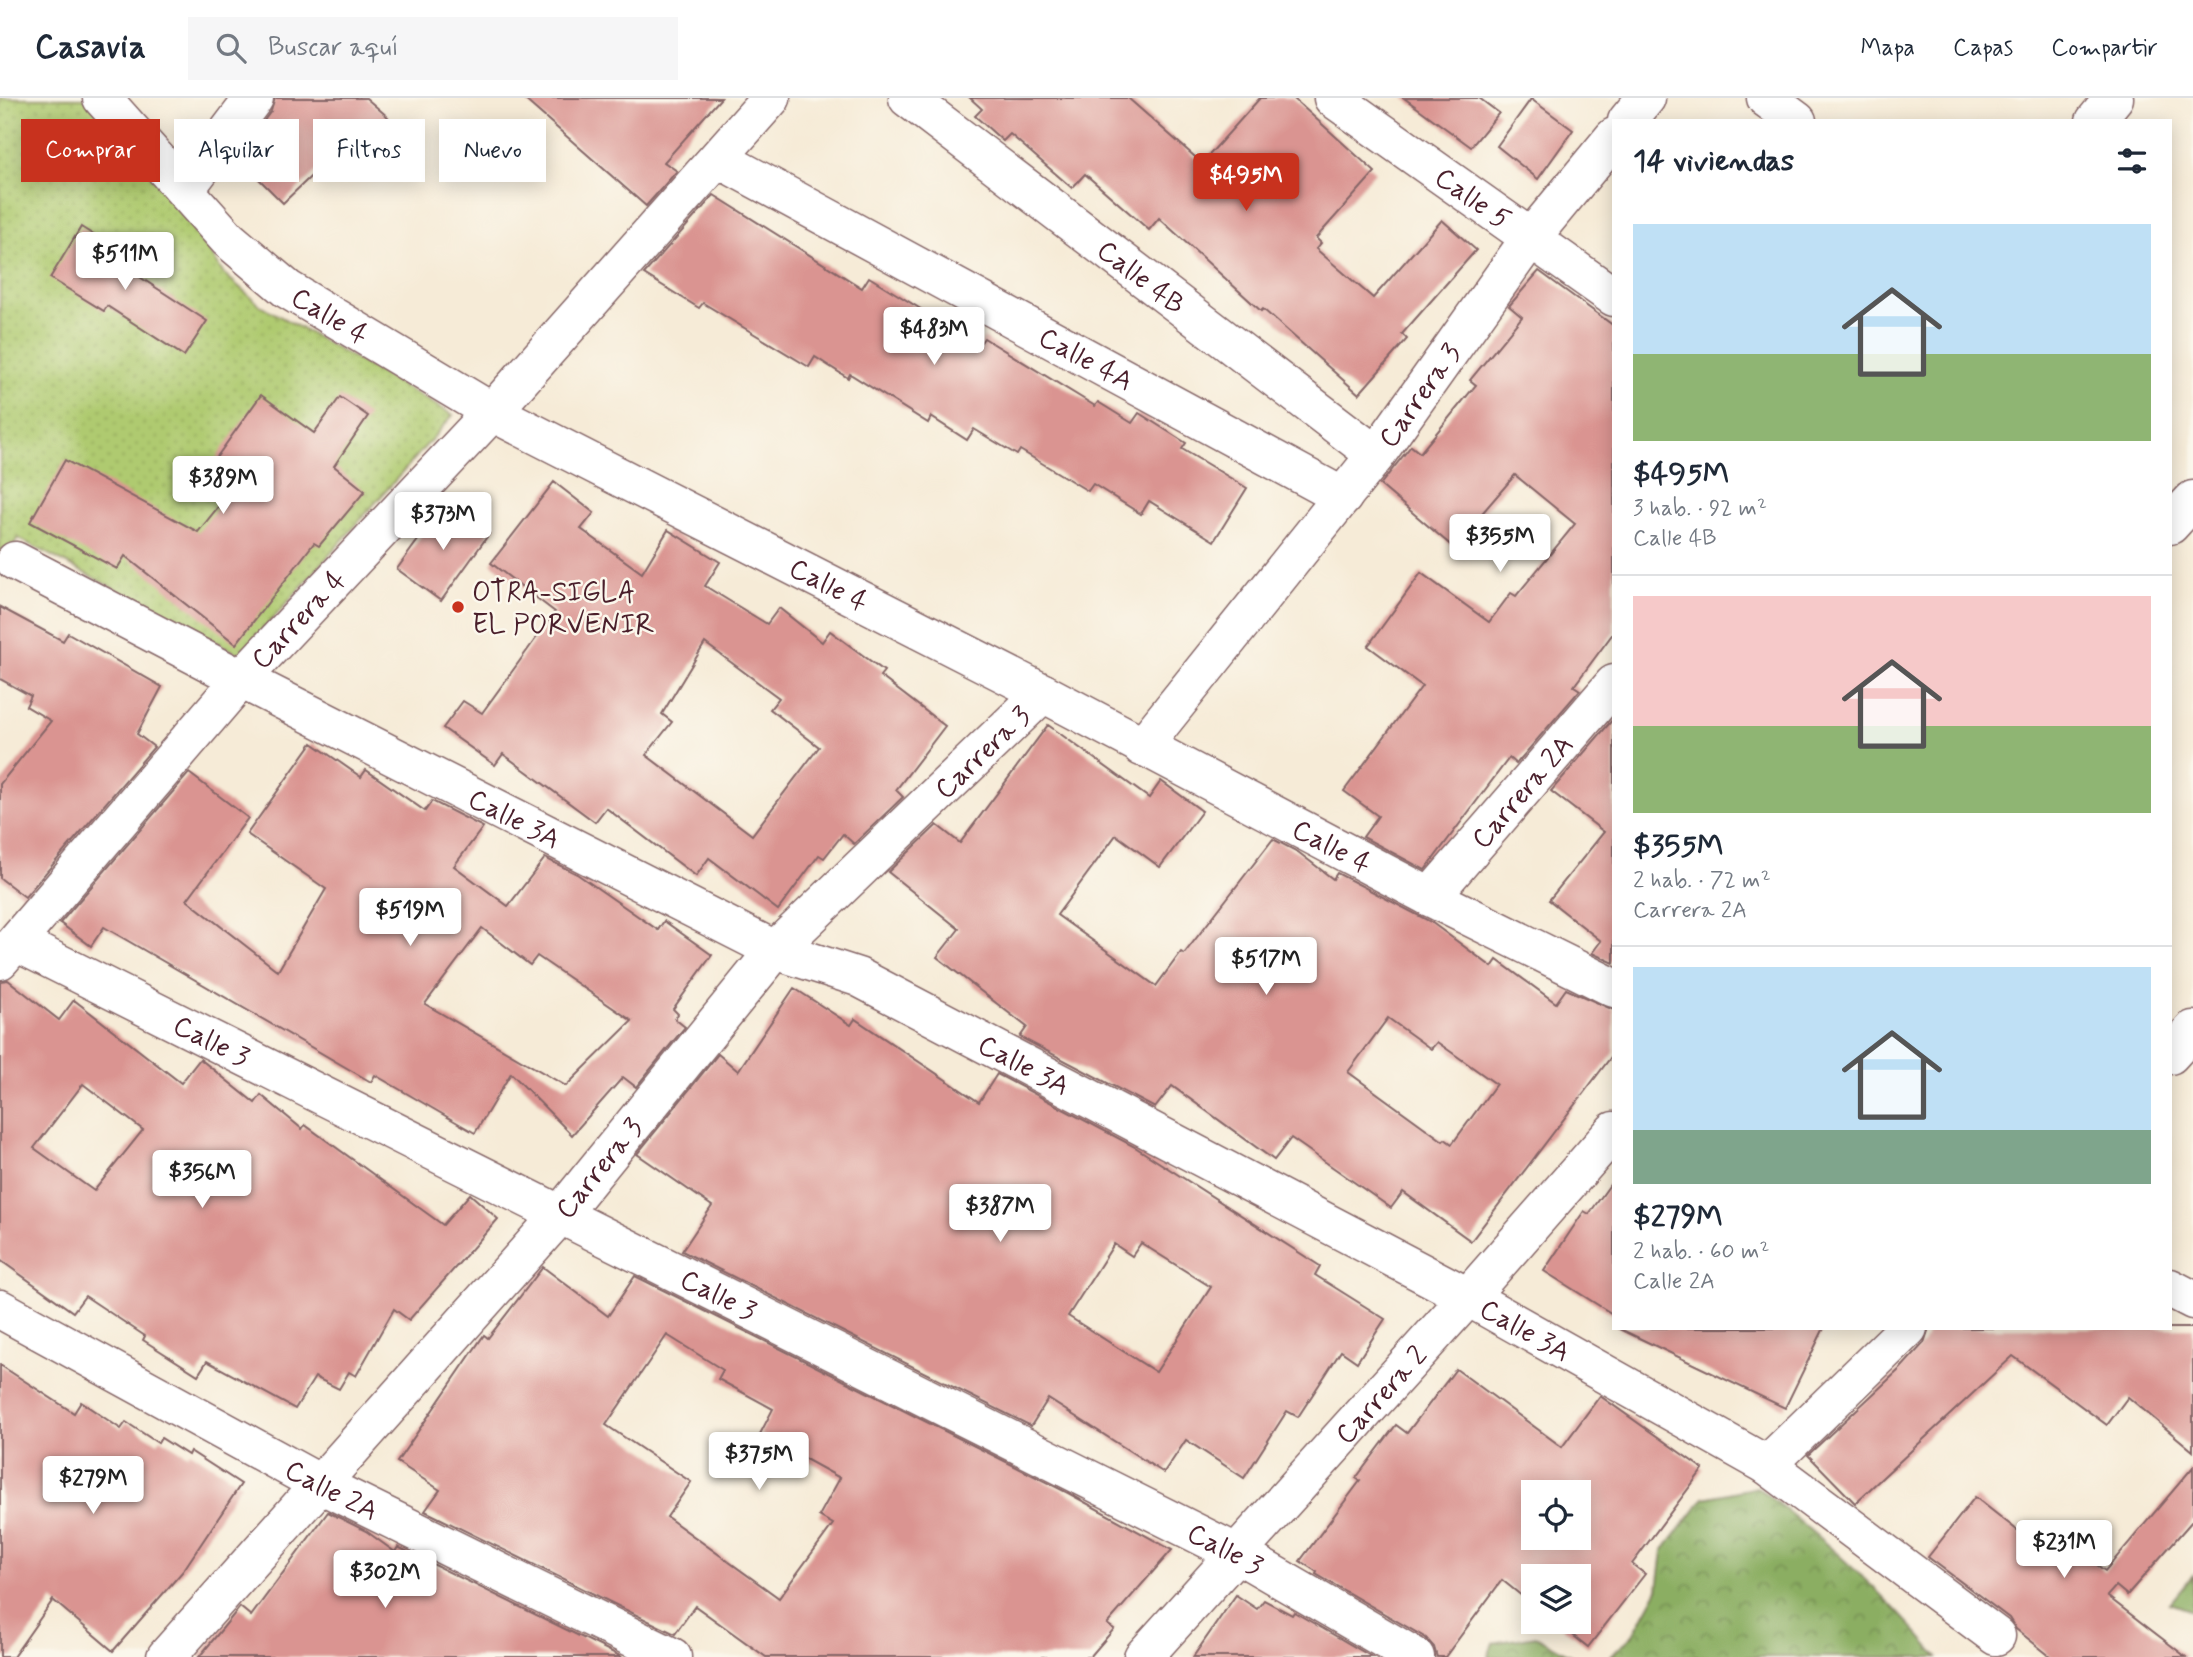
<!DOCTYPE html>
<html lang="es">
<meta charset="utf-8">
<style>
body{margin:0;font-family:Mynerve,sans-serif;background:#f6f6f7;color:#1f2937;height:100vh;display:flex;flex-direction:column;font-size:26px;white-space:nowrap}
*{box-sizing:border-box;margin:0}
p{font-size:23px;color:#747a83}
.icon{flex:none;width:38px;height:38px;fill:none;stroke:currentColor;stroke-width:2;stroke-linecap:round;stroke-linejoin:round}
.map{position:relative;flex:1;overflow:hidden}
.sheet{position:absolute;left:1612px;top:21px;width:560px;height:1211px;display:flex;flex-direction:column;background:#fff;border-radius:0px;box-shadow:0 4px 18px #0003}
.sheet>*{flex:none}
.hud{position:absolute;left:21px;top:21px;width:665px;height:63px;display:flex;gap:14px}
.tools{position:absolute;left:1521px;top:1382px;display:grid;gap:14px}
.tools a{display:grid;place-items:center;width:70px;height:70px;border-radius:0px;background:#fff;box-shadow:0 4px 18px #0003;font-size:35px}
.price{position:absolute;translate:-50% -60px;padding:0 16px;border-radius:7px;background:#fff;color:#222;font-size:23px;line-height:46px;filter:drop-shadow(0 2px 4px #0008)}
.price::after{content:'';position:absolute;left:50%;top:42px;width:21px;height:16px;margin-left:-10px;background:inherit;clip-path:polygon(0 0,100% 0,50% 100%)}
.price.selected{background:#c8321e;color:#fff}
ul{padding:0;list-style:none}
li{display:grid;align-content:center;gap:14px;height:371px;padding:0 21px}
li+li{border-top:2px solid #e0e1e3}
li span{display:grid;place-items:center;height:217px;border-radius:0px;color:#555}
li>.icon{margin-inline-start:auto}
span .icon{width:126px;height:126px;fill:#fffc;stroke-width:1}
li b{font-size:30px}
h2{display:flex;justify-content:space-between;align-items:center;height:84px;padding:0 21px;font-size:30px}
.pill{padding:0 24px;border-radius:0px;background:#fff;box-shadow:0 4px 18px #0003;font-size:24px;line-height:63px}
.pill.selected{background:#c8321e;color:#fff}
header{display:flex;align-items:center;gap:42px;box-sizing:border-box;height:98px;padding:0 35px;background:#fff;border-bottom:2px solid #e0e1e3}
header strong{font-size:33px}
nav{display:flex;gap:38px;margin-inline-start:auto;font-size:24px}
.search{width:490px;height:63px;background:#f6f6f7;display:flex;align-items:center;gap:18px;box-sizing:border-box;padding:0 24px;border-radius:0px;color:#747a83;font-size:26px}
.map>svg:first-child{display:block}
</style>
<header>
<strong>Casavia</strong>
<div class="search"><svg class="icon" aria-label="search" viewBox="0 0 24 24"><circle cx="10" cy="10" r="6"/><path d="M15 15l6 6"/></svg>Buscar aquí</div>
<nav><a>Mapa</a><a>Capas</a><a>Compartir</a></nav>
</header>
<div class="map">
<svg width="2193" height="1559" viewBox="0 0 2193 1559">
<defs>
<pattern id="grass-dots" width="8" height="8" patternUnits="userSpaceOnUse" patternTransform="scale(1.75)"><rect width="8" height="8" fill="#afca70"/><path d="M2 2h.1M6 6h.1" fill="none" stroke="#98ad61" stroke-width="1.8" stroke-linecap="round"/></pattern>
<pattern id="forest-crowns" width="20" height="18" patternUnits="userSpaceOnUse" patternTransform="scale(1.75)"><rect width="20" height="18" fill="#8bae62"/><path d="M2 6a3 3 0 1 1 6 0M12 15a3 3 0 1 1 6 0" fill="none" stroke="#748d51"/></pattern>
</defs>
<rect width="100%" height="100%" fill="#fbf7ec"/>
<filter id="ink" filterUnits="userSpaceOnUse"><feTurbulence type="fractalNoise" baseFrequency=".0143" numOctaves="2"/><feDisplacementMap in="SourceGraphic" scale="14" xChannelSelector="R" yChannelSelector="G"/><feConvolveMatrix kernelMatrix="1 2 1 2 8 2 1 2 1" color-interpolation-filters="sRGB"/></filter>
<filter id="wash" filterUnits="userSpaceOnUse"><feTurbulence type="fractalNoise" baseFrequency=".00686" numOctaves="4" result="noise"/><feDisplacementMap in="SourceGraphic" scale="28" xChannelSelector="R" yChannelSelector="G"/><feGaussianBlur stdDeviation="1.57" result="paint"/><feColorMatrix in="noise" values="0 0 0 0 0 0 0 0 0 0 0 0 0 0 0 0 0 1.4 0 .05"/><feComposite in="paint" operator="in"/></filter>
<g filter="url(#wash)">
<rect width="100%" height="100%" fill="#f6ebd7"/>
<polygon fill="url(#grass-dots)" stroke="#7c744e" stroke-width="2" points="0,0 89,0 201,139 223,175 260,207 453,317 241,557 18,440 0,469"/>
<g fill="url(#forest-crowns)" stroke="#6a6646" stroke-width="2">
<path d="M 1757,1389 C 1823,1441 1884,1494 1938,1559 L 1610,1559 L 1633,1537 L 1658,1491 L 1663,1453 L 1704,1400 Z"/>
<polygon points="2193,1477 2193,1513 2170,1505"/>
<polygon points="1536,1538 1573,1559 1488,1559 1493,1545"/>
</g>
<g id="blocks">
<g fill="#da9491" fill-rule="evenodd">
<polygon points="275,0 366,0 388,19 358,52 348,43 283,105 237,59 271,13"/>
<polygon points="523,0 721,0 664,64 677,73 646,108"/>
<polygon points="970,0 1128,0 1202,65 1260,0 1293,0 1375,74 1316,140 1321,145 1316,151 1373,200 1442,122 1476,152 1402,236 1407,241 1359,296 1263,211 1261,213 1159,120 1149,132 1085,76 1072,90 1010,36 1003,43 975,18 982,11"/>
<polygon points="1404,0 1479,0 1499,15 1471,49"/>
<polygon points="1531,1 1573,32 1538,81 1497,48"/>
<polygon points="714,97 862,190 869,179 979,247 984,240 1095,308 1098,304 1132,325 1139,315 1186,345 1182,351 1247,390 1214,443 1149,403 1141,416 1093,386 1088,393 1020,352 1017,357 974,331 967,342 931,319 928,325 850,276 848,280 815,259 809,269 703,205 699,210 644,176"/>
<polygon points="81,129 135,163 129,172 207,223 184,258 107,208 104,213 50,180"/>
<polygon points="1539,173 1614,228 1614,534 1574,588 1580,592 1516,666 1509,660 1425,772 1363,739 1378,718 1344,693 1422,588 1368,548 1421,475 1489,524 1511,495 1516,498 1575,426 1515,377 1453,449 1380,387 1411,348 1420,355 1476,287 1470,282 1522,219 1509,208"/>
<polygon points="261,297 314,335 340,299 368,318 334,368 365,393 319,448 314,445 236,546 125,458 117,471 30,424 65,362 198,434 242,379 216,360"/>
<path d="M 554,384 L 594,415 L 581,431 L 642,475 L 668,432 L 720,464 L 705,488 L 767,526 L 779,510 L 822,544 L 830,533 L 884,573 L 880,578 L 945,628 L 896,692 L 903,699 L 854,746 L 843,736 L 824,760 L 819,757 L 778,812 L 709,760 L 696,778 L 606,710 L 595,724 L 503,656 L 495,667 L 443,630 L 463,603 L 482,615 L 555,514 L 491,465 ZM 705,545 L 779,600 L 770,611 L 819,649 L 752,737 L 646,657 L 672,624 L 662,616 Z"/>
<polygon points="445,405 489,436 441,503 397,471"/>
<polygon points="0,509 63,543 68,535 162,589 137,636 154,649 25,799 0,780 0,686 51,623 26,608 31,598 0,581"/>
<polygon points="1614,620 1614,865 1592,855 1601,843 1549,802 1604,734 1551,693"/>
<path d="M 1048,627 L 1149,700 L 1161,683 L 1202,713 L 1160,769 L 1116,737 L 1057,817 L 1156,888 L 1181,854 L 1184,856 L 1273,741 L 1298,754 L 1333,781 L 1337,775 L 1431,824 L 1492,869 L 1497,862 L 1556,905 L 1566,891 L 1614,912 L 1614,955 L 1471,1143 L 1403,1094 L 1391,1110 L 1291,1040 L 1274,1062 L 1172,988 L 1155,1010 L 1020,939 L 1027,929 L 937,859 L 959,831 L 888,774 L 937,727 L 960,745 ZM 1388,920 L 1431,951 L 1437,944 L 1496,986 L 1452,1046 L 1445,1041 L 1443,1043 L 1348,974 Z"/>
<path d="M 312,645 L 361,679 L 366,672 L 425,713 L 432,703 L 483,729 L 454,768 L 508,808 L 545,760 L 577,776 L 658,832 L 664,823 L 712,857 L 673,911 L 678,916 L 675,921 L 685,929 L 636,989 L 623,979 L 572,1037 L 511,975 L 475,1035 L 375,977 L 371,984 L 104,829 L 91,848 L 60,825 L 189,675 L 248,720 L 187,802 L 278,873 L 326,791 L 247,736 ZM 482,830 L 530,867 L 537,858 L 632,923 L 566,988 L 425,906 Z"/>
<path d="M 8,882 L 59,922 L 74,902 L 181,985 L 200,961 L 255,1005 L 261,997 L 302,1031 L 305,1027 L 443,1127 L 470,1096 L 498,1121 L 409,1222 L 394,1211 L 356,1278 L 349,1274 L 339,1291 L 315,1279 L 295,1311 L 207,1263 L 198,1277 L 143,1242 L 145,1238 L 85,1198 L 73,1214 L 0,1162 L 0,883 ZM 83,986 L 143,1032 L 94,1093 L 34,1050 Z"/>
<path d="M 794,890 L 851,927 L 855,921 L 979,1004 L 997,976 L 1135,1049 L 1320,1168 L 1315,1177 L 1385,1221 L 1357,1264 L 1341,1253 L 1298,1319 L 1287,1313 L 1244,1380 L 1186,1342 L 1164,1375 L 1048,1301 L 1031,1328 L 682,1153 L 712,1108 L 637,1056 L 718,956 L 738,973 ZM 1141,1145 L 1211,1189 L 1156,1274 L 1068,1218 L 1114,1146 L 1132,1158 Z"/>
<polygon points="1614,1081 1614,1217 1544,1173 1584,1113 1589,1116"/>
<path d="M 543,1169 L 608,1218 L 635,1178 L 1068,1395 L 1172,1452 L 1107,1526 L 1114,1531 L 1090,1559 L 766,1559 L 695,1508 L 675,1536 L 425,1413 L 440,1392 L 397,1364 L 484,1237 L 488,1240 ZM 667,1237 L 723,1272 L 718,1281 L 773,1311 L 760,1336 L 840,1380 L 819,1418 L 833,1426 L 779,1500 L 667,1419 L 691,1384 L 606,1327 Z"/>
<polygon points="1618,1230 1824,1230 1785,1310"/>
<polygon points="1929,1230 2193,1230 2193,1353 2128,1299 2107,1327 2013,1258 1855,1405 1808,1357 1901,1270 1924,1245"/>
<polygon points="0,1267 74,1315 81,1304 121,1331 126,1324 158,1345 161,1340 188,1357 190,1353 241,1386 183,1473 113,1553 53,1502 13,1559 0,1559"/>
<path d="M 1456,1271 L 1562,1349 L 1600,1298 L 1703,1371 L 1632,1466 L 1645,1476 L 1588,1549 L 1556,1524 L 1578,1524 L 1578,1479 L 1533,1479 L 1533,1507 L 1502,1482 L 1445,1559 L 1437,1559 L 1434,1549 L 1426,1540 L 1316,1476 L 1317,1474 L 1300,1463 L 1360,1383 L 1356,1380 L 1396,1327 L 1407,1335 ZM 1533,1395 L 1578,1395 L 1578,1440 L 1533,1440 Z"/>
<polygon points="2193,1369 2193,1422 2127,1497 2116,1488 2107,1498 2186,1559 2051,1559 2016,1531 2009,1520 1928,1459 1975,1399 2022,1436 2029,1426 2076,1463 2082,1456 2105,1473"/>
<polygon points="328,1414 366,1433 395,1454 398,1449 622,1559 199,1559 240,1509 251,1518"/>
<polygon points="1236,1497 1257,1511 1264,1502 1292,1517 1294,1514 1372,1559 1193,1559"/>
</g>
</g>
</g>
<g filter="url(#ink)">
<use href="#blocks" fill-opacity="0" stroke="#866667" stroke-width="2"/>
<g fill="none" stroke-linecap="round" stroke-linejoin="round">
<g stroke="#866667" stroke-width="41">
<g id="minor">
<path id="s1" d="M 102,0 L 228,141 L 287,191 L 492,314 L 1043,595 L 1430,799 L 1614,890"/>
<path id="s2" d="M 908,0 L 1376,357"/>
<path id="s3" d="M 1333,0 L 1614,199"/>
<polyline points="1766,0 1797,23"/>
<polyline points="1627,23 1646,0"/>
<polyline points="2095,23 2114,0"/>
<path id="s4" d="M 719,61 L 1343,399"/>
<polyline points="186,90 254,0"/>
<polyline points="2170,427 2193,402"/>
<path id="s5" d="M 15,463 L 241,581 L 775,852 L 858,879 L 1468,1199 L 1767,1367 L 1996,1538"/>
<path id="s6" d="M 1142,649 L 1376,357 L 1529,142 L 1614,39"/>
<path id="s7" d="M 1430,799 L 1614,586"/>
<path id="s8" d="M 16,844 L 1238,1456 L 1415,1559"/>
<path id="s9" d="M 0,862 L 241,581 L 492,314 L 771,0"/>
<polyline points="2170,957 2193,932"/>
<polyline points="2170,1190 2193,1202"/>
<path id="s10" d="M 0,1211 L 322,1387 L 672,1559"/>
<polyline points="1767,1367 1908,1230"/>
<path id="s11" d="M 166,1559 L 559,1118 L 775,852 L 1043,595"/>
<path id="s12" d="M 1143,1559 L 1468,1199 L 1614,1033"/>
</g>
</g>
<use href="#minor" stroke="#fff" stroke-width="38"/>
</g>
</g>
<circle fill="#c8321e" stroke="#fbf7ec" stroke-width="2.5" cx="458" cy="509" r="7"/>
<g text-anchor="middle" stroke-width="5" stroke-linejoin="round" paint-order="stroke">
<g font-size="28" fill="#4a1f2b" stroke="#fbf7ec">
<text dy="10" stroke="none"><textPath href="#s3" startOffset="172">Calle 5</textPath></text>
<text dy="10" stroke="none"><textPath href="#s2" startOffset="294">Calle 4B</textPath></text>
<text dy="10" stroke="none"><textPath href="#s1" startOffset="317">Calle 4</textPath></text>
<text dy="10" stroke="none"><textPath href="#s4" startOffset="418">Calle 4A</textPath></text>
<text dy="10" stroke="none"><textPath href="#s6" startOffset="448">Carrera 3</textPath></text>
<text dy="10" stroke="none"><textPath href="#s1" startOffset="884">Calle 4</textPath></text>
<text dy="10" stroke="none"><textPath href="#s9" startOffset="453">Carrera 4</textPath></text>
<text dy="10" stroke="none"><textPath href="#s11" startOffset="1220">Carrera 3</textPath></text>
<text dy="10" stroke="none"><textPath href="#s7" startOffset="140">Carrera 2A</textPath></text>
<text dy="10" stroke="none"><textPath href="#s5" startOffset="562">Calle 3A</textPath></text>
<text dy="10" stroke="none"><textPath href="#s1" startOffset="1451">Calle 4</textPath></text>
<text dy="10" stroke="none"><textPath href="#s8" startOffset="219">Calle 3</textPath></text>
<text dy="10" stroke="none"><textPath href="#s5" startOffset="1129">Calle 3A</textPath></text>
<text dy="10" stroke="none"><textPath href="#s11" startOffset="653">Carrera 3</textPath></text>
<text dy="10" stroke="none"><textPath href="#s8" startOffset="786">Calle 3</textPath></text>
<text dy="10" stroke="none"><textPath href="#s5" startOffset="1696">Calle 3A</textPath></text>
<text dy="10" stroke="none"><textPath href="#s12" startOffset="354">Carrera 2</textPath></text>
<text dy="10" stroke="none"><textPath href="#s10" startOffset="378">Calle 2A</textPath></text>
<text dy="10" stroke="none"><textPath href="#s8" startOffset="1353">Calle 3</textPath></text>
</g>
<g font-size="28" fill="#4a1f2b" stroke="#fbf7ec" text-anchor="start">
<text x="472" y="503">OTRA-SIGLA<tspan x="472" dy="32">EL PORVENIR</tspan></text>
</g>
</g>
</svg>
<div class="tools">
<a><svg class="icon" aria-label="locate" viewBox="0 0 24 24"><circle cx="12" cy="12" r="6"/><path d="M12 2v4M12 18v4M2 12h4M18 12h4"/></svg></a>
<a><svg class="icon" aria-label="layers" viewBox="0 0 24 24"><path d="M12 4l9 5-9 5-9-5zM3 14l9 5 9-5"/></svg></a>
</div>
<b class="price selected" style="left:1246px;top:115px">$495M</b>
<b class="price" style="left:125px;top:194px">$511M</b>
<b class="price" style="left:934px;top:269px">$483M</b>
<b class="price" style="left:223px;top:418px">$389M</b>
<b class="price" style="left:443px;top:454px">$373M</b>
<b class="price" style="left:1500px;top:476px">$355M</b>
<b class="price" style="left:410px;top:850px">$519M</b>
<b class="price" style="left:1266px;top:899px">$517M</b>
<b class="price" style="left:202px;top:1112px">$356M</b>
<b class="price" style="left:1000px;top:1146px">$387M</b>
<b class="price" style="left:759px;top:1394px">$375M</b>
<b class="price" style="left:93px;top:1418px">$279M</b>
<b class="price" style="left:2064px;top:1482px">$231M</b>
<b class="price" style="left:385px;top:1512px">$302M</b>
<div class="hud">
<a class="pill selected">Comprar</a>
<a class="pill">Alquilar</a>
<a class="pill">Filtros</a>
<a class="pill">Nuevo</a>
</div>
<section class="sheet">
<h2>14 viviendas<svg class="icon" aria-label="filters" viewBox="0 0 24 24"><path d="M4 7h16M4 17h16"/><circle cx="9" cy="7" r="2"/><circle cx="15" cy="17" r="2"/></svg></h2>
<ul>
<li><span style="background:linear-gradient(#bfe0f5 60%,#8fb573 0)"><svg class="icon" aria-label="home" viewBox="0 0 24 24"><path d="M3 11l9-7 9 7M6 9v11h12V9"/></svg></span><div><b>$495M</b><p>3 hab. · 92 m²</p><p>Calle 4B</p></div></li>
<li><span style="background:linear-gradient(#f6c9c9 60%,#8fb573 0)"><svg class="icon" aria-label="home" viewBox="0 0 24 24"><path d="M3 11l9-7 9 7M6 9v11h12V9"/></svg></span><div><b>$355M</b><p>2 hab. · 72 m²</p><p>Carrera 2A</p></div></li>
<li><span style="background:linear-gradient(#bfe0f5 75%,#7fa58c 0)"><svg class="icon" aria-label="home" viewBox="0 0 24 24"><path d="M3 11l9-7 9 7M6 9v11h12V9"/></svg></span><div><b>$279M</b><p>2 hab. · 60 m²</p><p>Calle 2A</p></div></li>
</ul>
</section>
</div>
